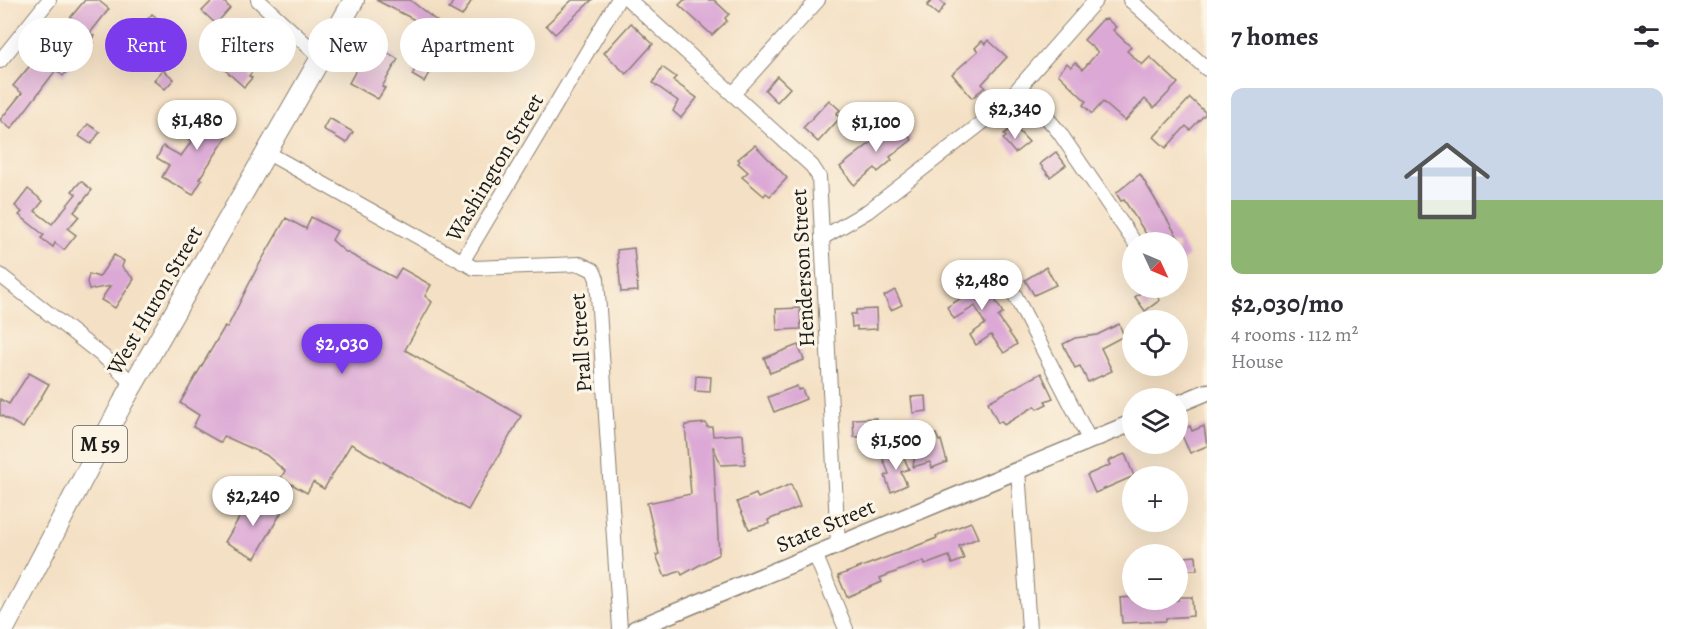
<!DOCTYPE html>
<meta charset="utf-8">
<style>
body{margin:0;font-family:Alegreya,serif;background:#f2f2f3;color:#2b2b33;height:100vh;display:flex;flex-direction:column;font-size:22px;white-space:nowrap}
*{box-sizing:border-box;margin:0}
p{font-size:20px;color:#7c7c81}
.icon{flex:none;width:33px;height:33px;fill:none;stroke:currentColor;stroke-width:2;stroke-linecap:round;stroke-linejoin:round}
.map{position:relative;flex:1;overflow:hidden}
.panel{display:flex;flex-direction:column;background:#fff;width:480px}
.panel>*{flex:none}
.hud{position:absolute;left:18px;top:18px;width:570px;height:54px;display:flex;gap:12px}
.needle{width:39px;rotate:134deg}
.fabs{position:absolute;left:1122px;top:232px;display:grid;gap:12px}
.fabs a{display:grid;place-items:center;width:66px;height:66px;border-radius:50%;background:#fff;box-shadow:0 6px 24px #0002;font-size:30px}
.price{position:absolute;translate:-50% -51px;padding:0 14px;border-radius:21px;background:#fff;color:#222;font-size:20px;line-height:39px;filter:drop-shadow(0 2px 3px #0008)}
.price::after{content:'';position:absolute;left:50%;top:36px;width:18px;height:14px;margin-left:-9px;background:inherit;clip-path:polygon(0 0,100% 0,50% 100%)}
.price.current{background:#7c3aed;color:#fff}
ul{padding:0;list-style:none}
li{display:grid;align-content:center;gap:12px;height:318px;padding:0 24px}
li span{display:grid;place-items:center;height:186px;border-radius:12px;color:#555}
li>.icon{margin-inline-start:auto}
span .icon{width:108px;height:108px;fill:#fffc;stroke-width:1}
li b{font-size:26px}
h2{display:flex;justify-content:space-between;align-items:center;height:72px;padding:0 24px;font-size:26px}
.pill{padding:0 21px;border-radius:27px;background:#fff;box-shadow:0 6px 24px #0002;font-size:21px;line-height:54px}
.pill.current{background:#7c3aed;color:#fff}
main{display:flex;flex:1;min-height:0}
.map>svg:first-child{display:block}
</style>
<main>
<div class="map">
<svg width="1207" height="629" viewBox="0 0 1207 629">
<rect width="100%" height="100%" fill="#fcf5e5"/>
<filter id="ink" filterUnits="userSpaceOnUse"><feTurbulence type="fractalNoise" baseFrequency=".0167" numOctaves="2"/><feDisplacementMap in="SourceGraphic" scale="12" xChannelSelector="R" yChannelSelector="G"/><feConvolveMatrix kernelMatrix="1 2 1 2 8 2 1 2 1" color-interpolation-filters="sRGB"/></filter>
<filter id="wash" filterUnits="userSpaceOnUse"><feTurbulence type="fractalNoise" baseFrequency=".008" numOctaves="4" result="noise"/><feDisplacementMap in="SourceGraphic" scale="24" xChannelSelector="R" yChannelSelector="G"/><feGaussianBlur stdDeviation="1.35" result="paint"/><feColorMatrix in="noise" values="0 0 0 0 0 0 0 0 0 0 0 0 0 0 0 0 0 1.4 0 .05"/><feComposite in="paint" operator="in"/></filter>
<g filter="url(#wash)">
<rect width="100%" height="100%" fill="#f4e0c4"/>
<g id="blocks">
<g fill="#dca9d6">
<polygon points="85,0 98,0 109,9 90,33 94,36 91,41 93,43 63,76 56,70 11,129 0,120 22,93 13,86"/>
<polygon points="213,0 222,0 230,8 216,24 202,11"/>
<polygon points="376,0 410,0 438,22 429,32 413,19"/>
<polygon points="454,0 472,0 462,16 449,9"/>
<polygon points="572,0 592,0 555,34 546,25"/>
<polygon points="684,0 714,0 729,14 725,18 727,21 712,35 679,5"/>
<polygon points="932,0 939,0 945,5 938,15 927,6"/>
<polygon points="152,14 162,22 151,36 141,27"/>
<polygon points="1107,19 1116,27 1113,30 1131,47 1127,51 1142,65 1150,57 1178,83 1154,108 1145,99 1125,121 1103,102 1092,114 1083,105 1086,101 1058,74 1067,63 1071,67 1075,62 1083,69 1098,52 1084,40 1102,20"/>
<polygon points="255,22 278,43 259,62 249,76 252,78 244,87 225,70 230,65 226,62 242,45 238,41"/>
<polygon points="631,23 653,44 626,74 604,53"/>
<polygon points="988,40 1007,57 982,84 985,87 972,98 952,74 978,51 975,48 982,41 985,44"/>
<polygon points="494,42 511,53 500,68 484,57"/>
<polygon points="371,43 398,59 382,87 385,88 378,99 349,83"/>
<polygon points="420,61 432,67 424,82 412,75"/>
<polygon points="662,67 676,77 673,80 675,82 697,98 681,118 673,111 678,101 653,83"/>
<polygon points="163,70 174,79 165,89 154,80"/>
<polygon points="777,76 790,88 777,102 765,90"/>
<polygon points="1190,98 1206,113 1190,130 1186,126 1166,148 1154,137"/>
<polygon points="829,100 840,110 836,114 840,118 818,142 803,128"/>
<polygon points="209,106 234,121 232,125 234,126 199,179 202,180 193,195 162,177 169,165 157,158 163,146 181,156 192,141 186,137"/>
<polygon points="329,118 353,132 346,143 323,129"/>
<polygon points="893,120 912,140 890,157 892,160 878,172 875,168 854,185 840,167 882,134 881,128"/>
<polygon points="88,124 100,132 91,144 79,136"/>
<polygon points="1014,126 1029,142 1015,153 1003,139 1006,137 1004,134"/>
<polygon points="755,145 787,178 770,196 766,193 764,196 742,177 748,172 738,163 740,161 738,159"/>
<polygon points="1056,152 1066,165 1050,177 1040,164"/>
<polygon points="1140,174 1189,256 1178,264 1178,243 1152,243 1124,200 1121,201 1116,193"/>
<polygon points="81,181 92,190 74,212 79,216 68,229 76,235 64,250 55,243 53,247 41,238 44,235 19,215 22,212 15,206 28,189 43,201 35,211 52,224 76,194 72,191"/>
<polygon points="311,217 337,231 332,240 344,251 395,278 401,268 431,285 425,296 432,302 405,350 521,416 468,510 351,444 324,489 313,482 307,493 281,478 285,471 266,455 224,436 221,443 193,427 199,415 180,403 225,326 227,328 256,270 286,218 306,229"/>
<polygon points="634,248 638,291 621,292 617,250"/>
<polygon points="114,255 124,261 122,267 134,279 115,308 101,300 110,286 89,290 87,282 89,274 99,277"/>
<polygon points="1046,267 1056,285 1034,295 1025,280"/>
<polygon points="977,269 1003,313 998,317 1017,344 1004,353 991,335 976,345 970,335 985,324 975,306 954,319 947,307 963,297 958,288 961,286 958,280"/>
<polygon points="1147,288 1152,288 1160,300 1145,311 1135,297"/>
<polygon points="895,290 902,305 891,310 884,296"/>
<polygon points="800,308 801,329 777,330 776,309"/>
<polygon points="876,309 877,329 857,330 857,326 852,327 851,314 856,314 856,310"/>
<polygon points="1119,324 1124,336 1101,348 1112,371 1088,382 1080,366 1075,368 1063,344 1075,338 1097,335"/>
<polygon points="798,345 804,360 770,373 764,358"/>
<polygon points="29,373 49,384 23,428 0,415 0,399 9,404"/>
<polygon points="1041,373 1053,398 1045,401 1047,404 1037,409 1035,406 1004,425 1001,421 998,423 988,402"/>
<polygon points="696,376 711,377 710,392 695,391"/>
<polygon points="797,386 798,390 802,389 806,399 774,412 768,397"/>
<polygon points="926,396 927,411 913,413 911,397"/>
<polygon points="876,418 877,436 854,437 853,419"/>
<polygon points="706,423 707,427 712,427 713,436 743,434 745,464 721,465 713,446 719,554 682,575 680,571 665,577 656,555 659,554 647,503 691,494 685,425"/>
<polygon points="1190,426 1192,431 1204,426 1207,446 1190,453 1180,431"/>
<polygon points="936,434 939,441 941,440 947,462 932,468 930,462 913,467 917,442"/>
<polygon points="901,451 909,469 901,472 907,485 891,492 885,476 889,474 883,459"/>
<polygon points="1125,454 1134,476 1095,493 1087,475 1110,465 1108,461"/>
<polygon points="791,484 800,507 768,520 769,524 749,529 737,502 756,494 758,498"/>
<polygon points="252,496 281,513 255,558 225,542"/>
<polygon points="971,522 978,538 959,546 964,559 952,564 949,556 925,565 924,561 880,578 882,582 847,597 838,576 937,538 936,536"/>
<polygon points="1196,556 1197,570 1186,570 1185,557"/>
<polygon points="1132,597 1136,601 1178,600 1178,597 1192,597 1193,616 1166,618 1166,621 1122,623 1120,598"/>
</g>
</g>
</g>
<g filter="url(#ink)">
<use href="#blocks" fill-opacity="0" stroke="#887e70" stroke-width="1.5"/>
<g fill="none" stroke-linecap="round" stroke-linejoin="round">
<g stroke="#887e70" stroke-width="16">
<g id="minor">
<polyline points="258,0 321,58"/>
<polyline points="629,0 812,166 819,177 838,544"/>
<polyline points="1130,0 1207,69"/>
<polyline points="0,61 49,0"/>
<polyline points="1021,87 1059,132 1135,243"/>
<polyline points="733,94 818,0"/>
<polyline points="266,152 474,268 580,264 593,270 597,279 620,629"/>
<polyline points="822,238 868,211 1000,109 1096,0"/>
<polyline points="462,262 618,0"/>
<polyline points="0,275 114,365 133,385"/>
<polyline points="1006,278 1090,441"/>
<polyline points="1018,470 1029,629"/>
<polyline points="815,554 846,629"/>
</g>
</g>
<g stroke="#887e70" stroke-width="19">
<g id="major">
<polyline points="1178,404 1207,392"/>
<polyline points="635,629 1132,423"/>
</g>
</g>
<g stroke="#887e70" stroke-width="22">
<polyline id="highway" points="4,629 122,404 354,0"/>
</g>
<use href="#minor" stroke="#fff" stroke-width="14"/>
<use href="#major" stroke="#fff" stroke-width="16"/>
<use href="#highway" stroke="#fff" stroke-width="20"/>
</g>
</g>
<g text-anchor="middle" stroke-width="6" stroke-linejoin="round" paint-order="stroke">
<rect fill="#fcf5e5" stroke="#5f5d58" stroke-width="1.5" x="73" y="426" width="54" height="36" rx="4.5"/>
<g font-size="21" font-weight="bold" fill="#1c1c1c">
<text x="100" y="451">M 59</text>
</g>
<g font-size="22" fill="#1c1c1c" stroke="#fcf5e5">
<text transform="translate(494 167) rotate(-59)" y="8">Washington Street</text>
<text transform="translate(802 268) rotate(-93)" y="8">Henderson Street</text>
<text transform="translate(154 300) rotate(-60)" y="8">West Huron Street</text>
<text transform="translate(580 343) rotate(-94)" y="8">Prall Street</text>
<text transform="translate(825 525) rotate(-23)" y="8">State Street</text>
</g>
</g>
</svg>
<div class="fabs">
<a><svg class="needle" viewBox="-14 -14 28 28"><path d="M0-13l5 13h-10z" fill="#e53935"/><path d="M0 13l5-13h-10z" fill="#7c7c81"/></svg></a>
<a><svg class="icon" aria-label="locate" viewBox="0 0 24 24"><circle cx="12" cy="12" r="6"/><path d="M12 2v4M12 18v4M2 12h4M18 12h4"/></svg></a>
<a><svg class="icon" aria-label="layers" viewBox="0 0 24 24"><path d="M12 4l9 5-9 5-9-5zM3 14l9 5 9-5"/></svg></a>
<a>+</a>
<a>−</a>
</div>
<b class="price" style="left:1015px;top:140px">$2,340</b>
<b class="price" style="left:197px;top:151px">$1,480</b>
<b class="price" style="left:876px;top:153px">$1,100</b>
<b class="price" style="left:982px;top:311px">$2,480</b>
<b class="price current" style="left:342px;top:375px">$2,030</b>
<b class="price" style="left:896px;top:471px">$1,500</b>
<b class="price" style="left:253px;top:527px">$2,240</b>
<div class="hud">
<a class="pill">Buy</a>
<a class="pill current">Rent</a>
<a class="pill">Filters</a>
<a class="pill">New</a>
<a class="pill">Apartment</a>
</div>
</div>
<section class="panel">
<h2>7 homes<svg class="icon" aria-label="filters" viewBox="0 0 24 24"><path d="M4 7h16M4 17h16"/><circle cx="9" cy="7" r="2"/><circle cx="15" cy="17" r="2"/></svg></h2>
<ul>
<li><span style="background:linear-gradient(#c9d6e8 60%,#8fb573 0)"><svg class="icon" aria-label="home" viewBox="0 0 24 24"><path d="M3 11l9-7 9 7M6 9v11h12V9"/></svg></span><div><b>$2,030/mo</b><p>4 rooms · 112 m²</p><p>House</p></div></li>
</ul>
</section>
</main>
